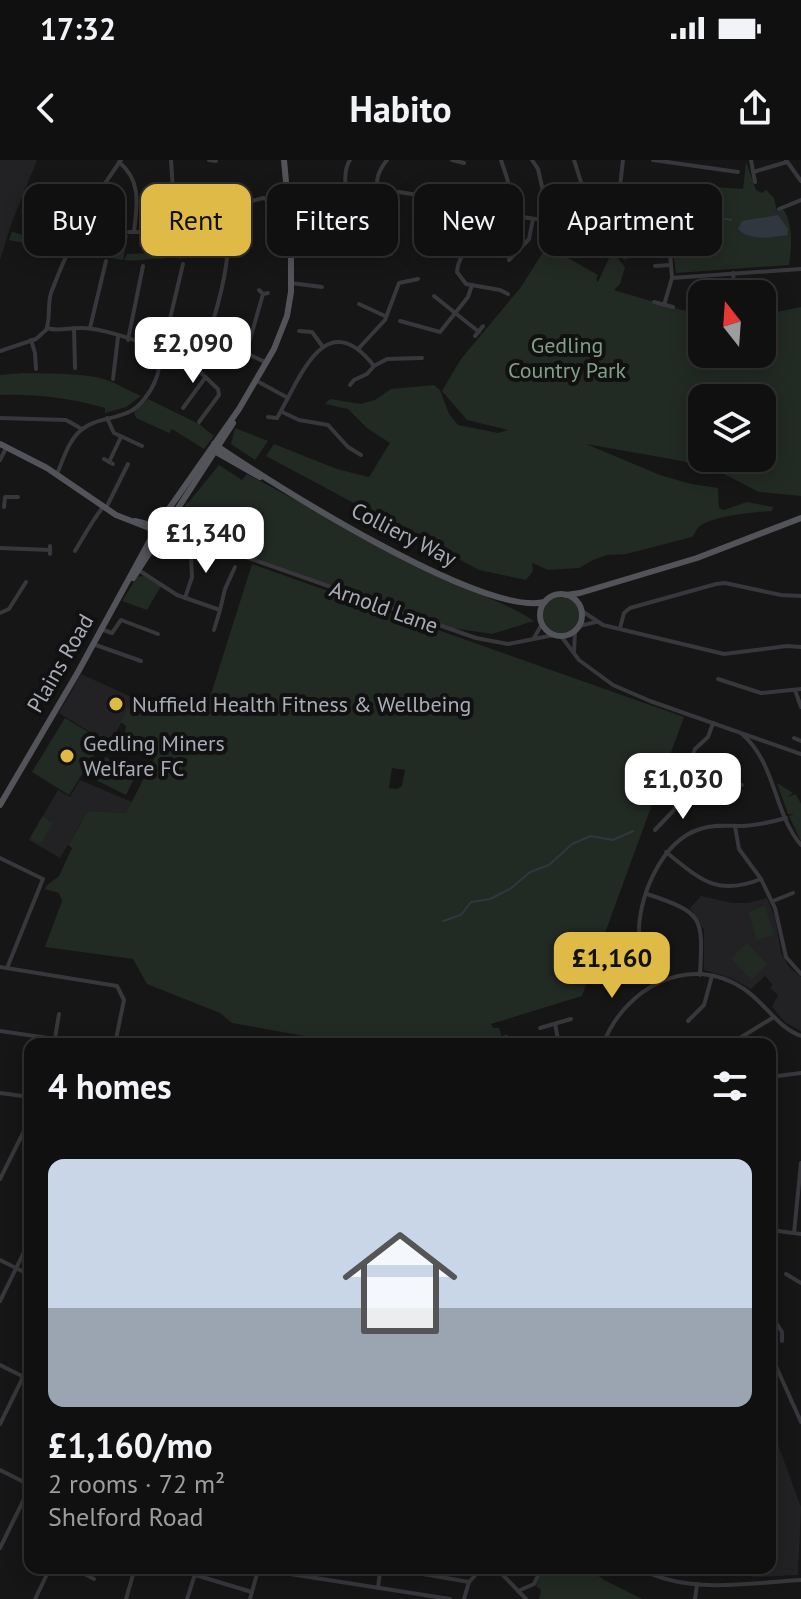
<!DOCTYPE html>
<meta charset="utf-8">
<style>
body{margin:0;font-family:"PT Sans",sans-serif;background:#1e1e1f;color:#f1f3f6;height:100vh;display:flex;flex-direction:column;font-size:30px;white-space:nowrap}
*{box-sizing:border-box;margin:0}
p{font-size:26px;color:#9c9d9f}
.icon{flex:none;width:44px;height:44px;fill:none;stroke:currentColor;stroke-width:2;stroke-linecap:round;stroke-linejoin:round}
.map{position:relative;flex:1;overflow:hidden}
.side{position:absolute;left:24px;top:878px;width:752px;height:536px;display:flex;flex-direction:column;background:#101011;border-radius:16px;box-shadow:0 4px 20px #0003,0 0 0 2px #303031}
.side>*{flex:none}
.top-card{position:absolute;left:24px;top:24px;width:754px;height:72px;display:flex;gap:16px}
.needle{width:52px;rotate:343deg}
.tools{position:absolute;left:688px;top:120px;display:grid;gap:16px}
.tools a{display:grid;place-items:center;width:88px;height:88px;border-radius:16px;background:#101011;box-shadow:0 4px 20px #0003,0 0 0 2px #303031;font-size:40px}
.price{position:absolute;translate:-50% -68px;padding:0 18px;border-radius:16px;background:#fff;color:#222;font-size:26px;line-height:52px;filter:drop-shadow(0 2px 4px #0008)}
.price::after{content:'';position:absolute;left:50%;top:48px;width:24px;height:18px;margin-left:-12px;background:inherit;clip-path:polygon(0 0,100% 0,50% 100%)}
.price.active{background:#dfba46;color:#111}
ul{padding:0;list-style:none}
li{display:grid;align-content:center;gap:16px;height:424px;padding:0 24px}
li+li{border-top:2px solid #303031}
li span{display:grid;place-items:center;height:248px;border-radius:16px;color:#555}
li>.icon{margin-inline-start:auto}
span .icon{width:144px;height:144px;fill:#fffc;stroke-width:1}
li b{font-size:34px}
h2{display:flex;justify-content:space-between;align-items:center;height:96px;padding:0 24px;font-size:34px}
.tag{padding:0 28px;border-radius:16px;background:#101011;box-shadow:0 4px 20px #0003,0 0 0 2px #303031;font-size:28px;line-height:72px}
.tag.active{background:#dfba46;color:#111}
.status{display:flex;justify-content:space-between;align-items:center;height:56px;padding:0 40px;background:#101011;direction:ltr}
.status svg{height:22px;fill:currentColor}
header{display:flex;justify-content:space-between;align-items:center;height:104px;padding:0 24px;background:#101011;font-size:36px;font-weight:800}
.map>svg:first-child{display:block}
</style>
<div class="status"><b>17:32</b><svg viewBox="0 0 49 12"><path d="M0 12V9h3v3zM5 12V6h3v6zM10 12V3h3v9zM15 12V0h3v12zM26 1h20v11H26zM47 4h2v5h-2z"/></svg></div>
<header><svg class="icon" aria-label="back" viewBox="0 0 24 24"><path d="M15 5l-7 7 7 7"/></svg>Habito<svg class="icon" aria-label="share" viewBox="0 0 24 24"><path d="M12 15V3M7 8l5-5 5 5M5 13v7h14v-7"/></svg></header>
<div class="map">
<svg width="801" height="1439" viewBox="0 0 801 1439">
<rect width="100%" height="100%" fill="#161617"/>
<g fill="#222224">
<polygon points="0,0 37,0 12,62 0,100"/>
<polygon points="81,514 134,538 110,584 59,553"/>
<polygon points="80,620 132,642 126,653 88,651 60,698 29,680 58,630 70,637"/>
<polygon points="701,736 732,743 748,743 767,738 775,758 781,793 789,807 801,817 801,871 785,862 772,847 778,835 770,828 773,825 765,816 751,829 731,818 704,810 704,770 690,748"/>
<polygon points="777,1282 801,1347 798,1415 754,1417 749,1415 745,1408 770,1408 770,1285"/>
</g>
<g fill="#222a24" fill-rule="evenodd">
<path d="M 746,2 L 756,30 L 762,33 L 766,30 L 774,38 L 777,51 L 784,50 C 793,66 792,86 789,105 L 676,113 L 671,76 L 674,65 L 678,64 L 675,62 L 681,55 L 680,52 L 684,49 L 675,39 L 666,40 C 660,49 639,93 636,95 C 633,98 628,98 624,100 L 614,92 L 614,87 L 643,22 L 743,29 Z"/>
<polygon points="12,72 13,72 66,88 64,91 9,80"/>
<polygon points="128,75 123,100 105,97 77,86 80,80 100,88 106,77"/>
<path d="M 547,86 L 598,115 L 596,120 L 598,122 L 611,94 L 614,94 L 625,107 L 620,124 L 614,130 L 681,150 L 702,152 L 702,194 L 762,194 L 762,155 L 801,147 L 801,336 L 759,332 L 722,313 L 682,301 L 586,284 L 660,315 L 691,324 L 718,328 L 719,348 L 724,350 L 747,342 L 773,347 L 772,351 C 755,352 713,356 700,366 C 696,369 695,374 692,377 L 626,394 L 607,395 L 593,400 L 579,408 L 548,410 L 532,403 L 533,411 L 526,420 L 479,410 L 266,296 L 274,284 L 337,309 L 369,317 L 390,283 L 367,268 L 348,249 L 325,244 L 330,239 L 361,244 L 375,240 L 391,229 L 434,225 L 440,230 L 449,254 L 458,265 L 498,273 L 508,270 L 467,260 L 442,231 L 461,199 L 521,127 ZM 702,238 L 762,238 L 762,298 L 702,298 Z"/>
<path d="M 178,92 L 181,99 L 164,95 L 163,99 C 149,98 139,102 124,100 L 127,94 Z"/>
<path d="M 23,213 C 48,214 89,212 112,222 C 121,226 131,232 141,236 L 126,247 L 105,253 L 105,248 C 69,238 37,234 0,235 L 0,215 Z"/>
<polygon points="148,239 199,264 214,276 204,289 172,269 169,273 136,258 134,252"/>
<polygon points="235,268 268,281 255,300 231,284"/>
<path d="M 219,305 L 242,320 L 247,314 C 311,348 374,383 439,416 C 471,432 505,442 534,461 L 492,474 L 452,468 L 183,373 L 191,362 L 184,356 L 186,342 L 188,343 Z"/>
<path d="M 252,404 L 684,557 L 582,836 L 491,864 L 493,868 L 499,868 L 503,880 L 499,884 L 350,884 L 232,863 L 220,853 L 147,824 L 133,799 L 45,787 L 62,741 L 59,733 L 45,729 L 47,725 L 59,716 L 72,688 L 68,685 L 88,651 L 126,653 L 156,595 L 148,586 L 125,574 L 126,566 L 120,562 L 134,538 L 204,556 ZM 392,608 L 405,610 L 402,626 L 397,629 L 389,628 Z"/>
<polygon points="144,416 161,426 147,450 122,441 137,417"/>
<circle cx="561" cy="455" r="18"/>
<polygon points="65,558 103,581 69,635 32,612"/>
<polygon points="105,597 137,613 126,635 94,619"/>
<polygon points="777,623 793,633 787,637 796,634 801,644 801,681 789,656 794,654 788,654"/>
<polygon points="42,657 53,663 41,684 30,678"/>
<polygon points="765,746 774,775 757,780 748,752"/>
<polygon points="747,783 767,804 751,820 731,798"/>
<polygon points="544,1408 588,1408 604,1420 642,1439 539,1439 541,1430 536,1426"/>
</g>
<path fill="#30373f" d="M 778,55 L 788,69 L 787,75 C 771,78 749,81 738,69 L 742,61 Z"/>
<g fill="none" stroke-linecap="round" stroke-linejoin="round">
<g stroke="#30373f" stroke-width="2">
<path d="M 678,61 C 692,52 715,57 731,60"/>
<polyline points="443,761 461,755 471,742 490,739 510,729 530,712 549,705 572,684 591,676 613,680 633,671"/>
</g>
<g stroke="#37373c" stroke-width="4">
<polyline points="171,0 177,90"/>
<polyline points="209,0 216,1"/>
<path d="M 350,0 C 341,14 346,43 357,55 C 364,61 374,61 382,62"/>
<polyline points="452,0 464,3"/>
<path d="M 501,0 C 504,10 509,21 510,32 C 510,68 459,78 457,112 L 466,124 L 500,130 L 508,134"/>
<polyline points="532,0 538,9 545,40"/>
<polyline points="653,0 738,12"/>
<polyline points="751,0 755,22"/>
<polyline points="786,0 801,21"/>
<path d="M 119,2 C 142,21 137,45 134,72"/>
<polyline points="753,12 787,2"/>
<polyline points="216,32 218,36 245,43 263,38 275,42 287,41"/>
<polyline points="378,35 399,32 462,42"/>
<polyline points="430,36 428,64 430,73 464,93"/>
<polyline points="589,44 605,51 618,44 623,0"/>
<polyline points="779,49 801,40"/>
<path d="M 503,50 C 521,61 540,56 559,65"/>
<polyline points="129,72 139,72"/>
<polyline points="292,76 391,94"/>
<polyline points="568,83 594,96"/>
<polyline points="566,87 588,44 574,0"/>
<path d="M 378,88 C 379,78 383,66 383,55 C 382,30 368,24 387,0"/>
<polyline points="589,93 595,82"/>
<polyline points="509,100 529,79 533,59"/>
<polyline points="655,106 671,105"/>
<polyline points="733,113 735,134"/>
<polyline points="672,118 801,109"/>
<polyline points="291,123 322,127"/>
<polyline points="259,130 263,134 268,133"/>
<polyline points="263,134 247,190 250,195 265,202"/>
<polyline points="434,136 479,172"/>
<polyline points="654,142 673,147"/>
<polyline points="359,144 385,156"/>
<polyline points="664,145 672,118 670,92"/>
<polyline points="400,161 440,172 468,137 472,125"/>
<path d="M 47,168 C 59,172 71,167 83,168 C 98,168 135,179 148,186 C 174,199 148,242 131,251 C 114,260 94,258 80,271 C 68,282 63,300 57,314"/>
<polyline points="74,168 75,208"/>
<polyline points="90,168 106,101"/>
<polyline points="299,171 312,172 323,187"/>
<polyline points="475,176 483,166"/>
<polyline points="31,180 35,193 36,209"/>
<polyline points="128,180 143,106"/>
<polyline points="359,188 385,160 399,123 418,119"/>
<polyline points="152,189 169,163 183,104"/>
<path d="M 0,191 L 36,179 L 46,170 C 51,158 47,146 51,133 C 69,85 91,41 121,0"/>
<path d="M 158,197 C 185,191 200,213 218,229 L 219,235 L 199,262"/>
<path d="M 192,206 C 212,181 229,109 228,77"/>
<polyline points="113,219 118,177"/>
<polyline points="257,221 288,238"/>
<polyline points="350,225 354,220 367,214 374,206 387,199 422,198"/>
<polyline points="183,248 205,218"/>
<polyline points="282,252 299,260 328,265 348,287 361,295"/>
<polyline points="268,257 277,258"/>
<polyline points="0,258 66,260 82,269"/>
<polyline points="107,258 114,273 142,286"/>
<path d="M 277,258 C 300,219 325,143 374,206"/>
<polyline points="104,299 113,304"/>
<polyline points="0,300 6,288"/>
<polyline points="109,302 121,277"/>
<polyline points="4,347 5,337 18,337"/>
<polyline points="106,348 128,304"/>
<polyline points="166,369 476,478 508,484 554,475"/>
<polyline points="161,372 236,396"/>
<polyline points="157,383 175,380"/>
<polyline points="0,388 50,390"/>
<path d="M 75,391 C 84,376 92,361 103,347"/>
<polyline points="50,394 50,386"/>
<polyline points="137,409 177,435 220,450 214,470"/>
<polyline points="185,438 192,417 191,397 195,384"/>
<polyline points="220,450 225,429 235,407"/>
<polyline points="582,451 603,465 724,494 787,486 801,487"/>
<polyline points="0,453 9,449 26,422"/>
<polyline points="579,466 596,462"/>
<polyline points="620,468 624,453 630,448 716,424 725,423 781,435 801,436"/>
<polyline points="101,469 112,473 121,460 158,474"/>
<polyline points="561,476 579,500 613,525 650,541 801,594"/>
<polyline points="534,478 542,464"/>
<polyline points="93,484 141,501"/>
<polyline points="574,493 575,471"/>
<polyline points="718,519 761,533 801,529"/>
<polyline points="795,530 801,547"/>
<polyline points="713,563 708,577 695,589 684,619 701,625 742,625"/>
<path d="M 742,574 C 776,603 773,652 801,685"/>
<polyline points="794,578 801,581"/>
<polyline points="735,666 739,689 761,719 775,748 786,797 801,814"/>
<polyline points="655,670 674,650 684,619"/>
<path d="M 666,692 C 700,719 716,737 761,719"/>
<polyline points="0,698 43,719 7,808"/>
<path d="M 647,734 C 704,753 703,757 700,815"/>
<polyline points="773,741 793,733"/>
<polyline points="0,807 117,826 124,840 115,884"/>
<polyline points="614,807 643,801"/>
<path d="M 654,824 C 647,809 640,794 639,777 C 637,739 661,681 700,669 C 714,664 729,666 743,666 C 758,665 772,662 786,658"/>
<polyline points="688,861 704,845 712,816"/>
<polyline points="555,864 559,884"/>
<polyline points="540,868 571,859"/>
<polyline points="0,871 55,879"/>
<polyline points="506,877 508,884"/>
<polyline points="54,884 59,854"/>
<path d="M 603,884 C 625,828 688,792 744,829 C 765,843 777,867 801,876"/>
<polyline points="730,884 774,857"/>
<polyline points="770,917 801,913"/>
<polyline points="0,933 30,937"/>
<polyline points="0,1019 30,959"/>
<polyline points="770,1070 801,1074"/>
<polyline points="794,1073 801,1003"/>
<polyline points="0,1100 30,1115"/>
<polyline points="786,1114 801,1123"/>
<polyline points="0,1141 30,1080"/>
<polyline points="770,1153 782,1172 782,1181"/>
<polyline points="770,1193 801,1262"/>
<polyline points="0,1205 30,1220"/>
<polyline points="0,1264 30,1203"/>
<polyline points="0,1310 30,1325"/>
<polyline points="0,1388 30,1327"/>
<polyline points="74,1408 94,1419"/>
<polyline points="172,1408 252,1432"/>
<polyline points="389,1408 469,1422"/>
<polyline points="496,1408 526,1439"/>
<path d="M 638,1408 C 689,1435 747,1423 801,1420"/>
<polyline points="258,1409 450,1439"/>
<polyline points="378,1428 380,1412 387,1408"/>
<polyline points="518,1431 534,1424 542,1408"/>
<polyline points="35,1439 50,1408"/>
<polyline points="126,1439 135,1408"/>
<polyline points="187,1439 197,1408"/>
<polyline points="250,1439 258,1410"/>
<polyline points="464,1439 469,1422 482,1408"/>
<polyline points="695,1439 697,1424"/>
</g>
<g stroke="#53545a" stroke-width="6">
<polyline points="0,284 47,308 116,355 157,371"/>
<path d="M 214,284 C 271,323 482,457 545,442"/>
<polyline points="214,291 260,317"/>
<polyline points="135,361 159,367"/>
<polyline points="133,418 233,263"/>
<circle cx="561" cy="455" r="21"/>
<polyline points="566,435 580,433 697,398 801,358"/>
<polyline points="0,645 78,512 161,360 239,249 274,189 287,156 291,132 291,76 284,0"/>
</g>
</g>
<g fill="#dfba46" stroke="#111112" stroke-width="3">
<circle cx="116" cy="544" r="8"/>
<circle cx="67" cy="596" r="8"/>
</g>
<g text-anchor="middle" stroke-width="8" stroke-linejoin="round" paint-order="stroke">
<g font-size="22" fill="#829f87" stroke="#111112">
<text x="567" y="193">Gedling<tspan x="567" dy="25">Country Park</tspan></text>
</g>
<g font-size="22" fill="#a9acb6" stroke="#111112">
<text transform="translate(404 374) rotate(27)" y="8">Colliery Way</text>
<text transform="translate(384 447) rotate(20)" y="8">Arnold Lane</text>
<text transform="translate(60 503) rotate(-60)" y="8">Plains Road</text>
</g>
<g font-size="22" fill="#a9acb6" stroke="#111112" text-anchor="start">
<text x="132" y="552">Nuffield Health Fitness &amp; Wellbeing</text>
<text x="83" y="591">Gedling Miners<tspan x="83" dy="25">Welfare FC</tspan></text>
</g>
</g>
</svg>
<div class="tools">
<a><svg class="needle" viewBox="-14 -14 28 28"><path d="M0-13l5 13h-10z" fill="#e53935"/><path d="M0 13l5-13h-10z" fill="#9c9d9f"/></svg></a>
<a><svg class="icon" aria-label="layers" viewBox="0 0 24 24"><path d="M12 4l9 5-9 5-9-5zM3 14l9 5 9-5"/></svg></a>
</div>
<b class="price" style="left:193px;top:225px">£2,090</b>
<b class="price" style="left:206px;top:415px">£1,340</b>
<b class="price" style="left:683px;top:661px">£1,030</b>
<b class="price active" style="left:612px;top:840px">£1,160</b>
<div class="top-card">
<a class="tag">Buy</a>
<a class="tag active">Rent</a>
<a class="tag">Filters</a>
<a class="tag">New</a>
<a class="tag">Apartment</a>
</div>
<section class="side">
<h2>4 homes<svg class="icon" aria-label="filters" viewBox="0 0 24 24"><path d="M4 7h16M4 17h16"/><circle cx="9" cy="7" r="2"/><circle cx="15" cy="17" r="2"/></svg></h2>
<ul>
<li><span style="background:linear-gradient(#c9d6e8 60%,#9aa5b1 0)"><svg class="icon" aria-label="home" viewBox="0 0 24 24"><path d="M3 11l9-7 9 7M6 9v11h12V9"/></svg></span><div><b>£1,160/mo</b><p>2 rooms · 72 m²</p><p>Shelford Road</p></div></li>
</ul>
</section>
</div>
